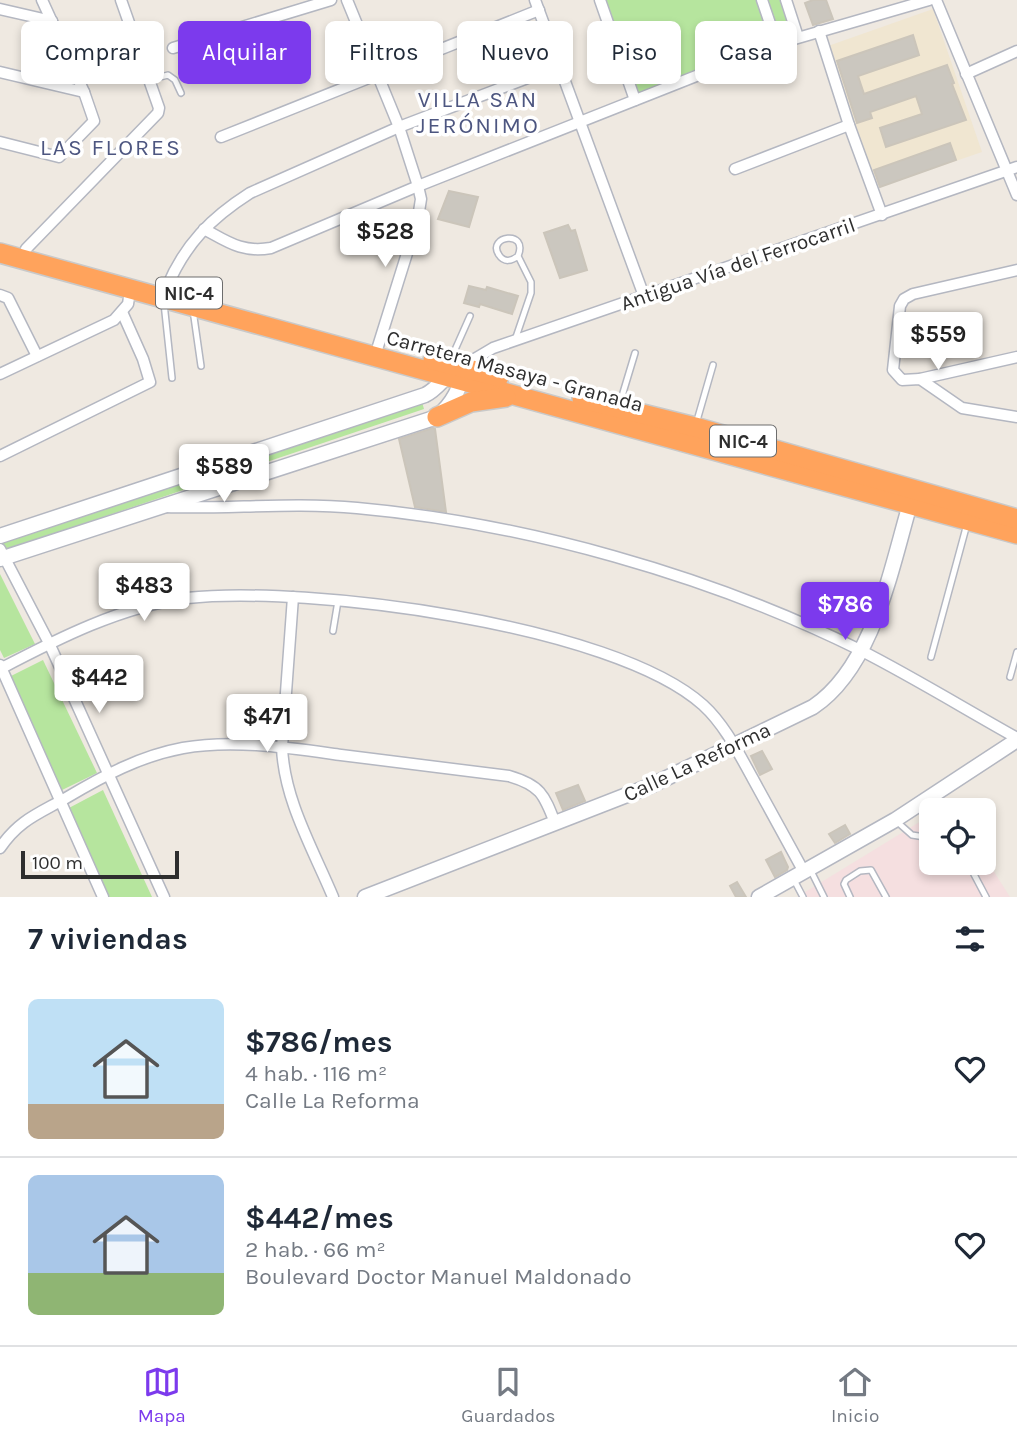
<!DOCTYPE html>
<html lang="es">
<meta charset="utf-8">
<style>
body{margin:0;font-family:Karla,sans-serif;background:#f6f6f7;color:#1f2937;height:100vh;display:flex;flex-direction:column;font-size:26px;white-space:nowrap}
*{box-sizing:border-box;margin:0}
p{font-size:23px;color:#747a83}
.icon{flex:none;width:38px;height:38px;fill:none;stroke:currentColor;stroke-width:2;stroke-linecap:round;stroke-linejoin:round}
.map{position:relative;height:897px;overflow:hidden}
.side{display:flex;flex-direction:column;background:#fff;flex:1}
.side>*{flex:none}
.top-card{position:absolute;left:21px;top:21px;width:976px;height:63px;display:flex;gap:14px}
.tools{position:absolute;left:919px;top:798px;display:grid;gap:14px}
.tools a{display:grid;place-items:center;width:77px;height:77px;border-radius:10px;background:#fff;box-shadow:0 4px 10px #0003;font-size:35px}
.scale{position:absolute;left:21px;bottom:18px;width:158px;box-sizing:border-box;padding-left:7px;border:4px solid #2e2e2e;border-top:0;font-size:19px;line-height:24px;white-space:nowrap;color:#2e2e2e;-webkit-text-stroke:5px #fff;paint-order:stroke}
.price{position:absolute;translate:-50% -60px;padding:0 16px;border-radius:7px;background:#fff;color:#222;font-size:23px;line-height:46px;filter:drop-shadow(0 2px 4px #0008)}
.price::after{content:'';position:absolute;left:50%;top:42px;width:21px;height:16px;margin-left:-10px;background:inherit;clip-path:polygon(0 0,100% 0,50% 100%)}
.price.current{background:#7c3aed;color:#fff}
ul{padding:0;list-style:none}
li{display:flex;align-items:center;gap:21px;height:175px;padding:0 28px}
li+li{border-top:2px solid #e0e1e3}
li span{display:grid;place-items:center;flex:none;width:196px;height:140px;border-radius:10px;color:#555}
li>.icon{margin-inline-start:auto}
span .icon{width:84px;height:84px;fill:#fffc;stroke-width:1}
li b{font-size:30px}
h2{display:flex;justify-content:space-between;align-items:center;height:84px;padding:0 28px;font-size:30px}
.pill{padding:0 24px;border-radius:10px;background:#fff;box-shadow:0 4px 10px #0003;font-size:24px;line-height:63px}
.pill.current{background:#7c3aed;color:#fff}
.tabs{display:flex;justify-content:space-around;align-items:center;height:98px;border-top:2px solid #e0e1e3;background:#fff;font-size:19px;color:#747a83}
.tabs a{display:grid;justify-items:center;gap:4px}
.tabs .current{color:#7c3aed}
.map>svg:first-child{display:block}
</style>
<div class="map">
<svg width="1017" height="897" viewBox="0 0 1017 897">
<rect width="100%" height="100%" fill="#efe9e1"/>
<polygon fill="#f0e6d1" points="933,9 982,152 877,188 828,46"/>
<polygon fill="#f5dfe0" points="931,815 931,863 984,863 984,856 1010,897 797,897"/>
<g fill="#b6e59e">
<polygon points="600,0 786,0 798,37 635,100"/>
<polygon points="422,402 424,409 5,550 1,540"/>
<polygon points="0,574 35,644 4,658 0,650"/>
<polygon points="43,660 97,773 60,791 11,676"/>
<polygon points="103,790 152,897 108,897 67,809"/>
</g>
<g fill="#cbc7bf" stroke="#cbc5ba" stroke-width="2">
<polygon points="813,0 826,0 833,19 813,25 805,3"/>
<polygon points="913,35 919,55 858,76 864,94 947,65 954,83 952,84 966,120 886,147 880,128 922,114 916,96 870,112 872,118 857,123 837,61"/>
<polygon points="950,143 956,160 880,187 874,170"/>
<polygon points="449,191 478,197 469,227 438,219"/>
<polygon points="568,225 571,231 575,230 587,270 560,278 544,233"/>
<polygon points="469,286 486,290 487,287 518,296 512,314 480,304 479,307 464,303"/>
<polygon points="433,428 435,429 446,512 415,507 399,439"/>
<polygon points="762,751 772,769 760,775 751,756"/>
<polygon points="578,785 585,801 563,810 556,793"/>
<polygon points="845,825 850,834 835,843 829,834"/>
<polygon points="781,852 788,867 787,870 775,877 766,860"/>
<polygon points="737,882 746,897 736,897 730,886"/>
</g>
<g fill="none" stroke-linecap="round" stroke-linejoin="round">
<g stroke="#b4b7c1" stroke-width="8">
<g id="lane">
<polyline points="149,80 168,75 175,80 181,93"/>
<polyline points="164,303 172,378"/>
<polyline points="193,310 201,366"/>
<path d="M 515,340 L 531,293 L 531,282 L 518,256 C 529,229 486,236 499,255 C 504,263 512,261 518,256"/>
<polyline points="450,361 470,316"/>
<polyline points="619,406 635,353"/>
<polyline points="696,424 713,365"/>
<polyline points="333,631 338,601"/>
<polyline points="931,657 967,524"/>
<polyline points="1010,677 1017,652"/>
<polyline points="895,820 912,835 931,838"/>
<polyline points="968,863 986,897"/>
<polyline points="810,869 824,897"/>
<polyline points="793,878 803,897"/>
<polyline points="850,897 844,884 846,880 860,871 871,870 886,897"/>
</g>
</g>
<g stroke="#b4b7c1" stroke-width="13">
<g id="street">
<polyline points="347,0 399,127 418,186 421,199 418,218 375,356"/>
<polyline points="535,0 644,296"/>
<polyline points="600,0 635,100"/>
<polyline points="762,0 777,44"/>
<polyline points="786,0 798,37"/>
<polyline points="936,0 1017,195"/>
<polyline points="0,9 52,21"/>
<polyline points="819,31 849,125 882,215"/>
<polyline points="173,48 331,0"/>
<polyline points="0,72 84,92"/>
<polyline points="966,74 1017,51"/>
<polyline points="221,137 539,10"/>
<polyline points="0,142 59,157 94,121 84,92 42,0"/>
<polyline points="735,169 849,125"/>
<path d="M 204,229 C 228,242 242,253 271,248 L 418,186 L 777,44 L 929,0"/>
<polyline points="26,249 158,113 159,108 121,0"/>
<polyline points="1017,270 913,294 904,299 900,306 893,370 902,380 920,379 962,408 1017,417"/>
<path d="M 167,287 C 185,244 211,218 250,193 L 399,127 L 559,66"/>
<polyline points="0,295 8,298 37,356"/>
<polyline points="461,367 493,348 1017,167"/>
<polyline points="0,374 114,320 128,304 130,291"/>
<polyline points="920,379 1017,357"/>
<polyline points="0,456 150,382 143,359 122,312"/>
<path d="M 166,507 C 229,509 294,502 357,508 C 524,523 709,575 860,650 C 913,677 965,709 1017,738"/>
<polyline points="0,549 49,643 164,897"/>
<path d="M 293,597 L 282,747 C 284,800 313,849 333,897"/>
<polyline points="0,665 103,897"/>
<path d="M 0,669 C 57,639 122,606 187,598 C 306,585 613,624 703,705 C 725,725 739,754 753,779 C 770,810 787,841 804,872"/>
<path d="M 0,848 C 19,820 38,814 66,798 C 103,776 140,756 183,748 C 234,739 290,748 341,755 C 397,762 453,769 509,776 C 540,785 544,794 555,823"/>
</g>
</g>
<g stroke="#b4b7c1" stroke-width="17">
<g id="secondary">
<path d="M 0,536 L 425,395 C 440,388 445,373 461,367 C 464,386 451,405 437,417 L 0,559"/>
<path d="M 365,897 L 650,786 L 813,707 C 873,667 891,569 910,504"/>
<polyline points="759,897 895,820 1017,740"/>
</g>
</g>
<g stroke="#c9c9c9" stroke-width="22">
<g id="highway">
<polyline points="0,253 1017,534"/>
<polyline points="433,360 499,377"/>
<polyline points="582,399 695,427 1017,519"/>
<polyline points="437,417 471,402 506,397"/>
</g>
</g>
<use href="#lane" stroke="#fff" stroke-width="5"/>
<use href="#street" stroke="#fff" stroke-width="10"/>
<use href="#secondary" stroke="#fff" stroke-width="14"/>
<use href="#highway" stroke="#ffa35c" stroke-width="19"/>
</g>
<g text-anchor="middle" stroke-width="7" stroke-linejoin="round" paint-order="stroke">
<g fill="#fff" stroke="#6d6d6d" stroke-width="2">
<rect x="156" y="277.5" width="66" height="31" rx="5"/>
<rect x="710" y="425.5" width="66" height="31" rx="5"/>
</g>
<g font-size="19" font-weight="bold" fill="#2e2e2e">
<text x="189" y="300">NIC-4</text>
<text x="743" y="448">NIC-4</text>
</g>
<g font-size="21" fill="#2e2e2e" stroke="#fff">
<text transform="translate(738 264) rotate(-19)" y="7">Antigua Vía del Ferrocarril</text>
<text transform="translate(515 371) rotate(15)" y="7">Carretera Masaya - Granada</text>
<text transform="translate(697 762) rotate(-25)" y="7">Calle La Reforma</text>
</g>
<g font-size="23" letter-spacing="2" fill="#4d5680" stroke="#fff">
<text x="478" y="107">VILLA SAN<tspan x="478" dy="26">JERÓNIMO</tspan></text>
<text x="111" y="155">LAS FLORES</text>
</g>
</g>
</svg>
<div class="tools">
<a><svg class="icon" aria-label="locate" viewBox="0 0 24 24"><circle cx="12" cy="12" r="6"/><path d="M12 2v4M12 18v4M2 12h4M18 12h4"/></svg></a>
</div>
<div class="scale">100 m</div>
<b class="price" style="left:385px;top:269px">$528</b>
<b class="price" style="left:938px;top:372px">$559</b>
<b class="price" style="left:224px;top:504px">$589</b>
<b class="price" style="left:144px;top:623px">$483</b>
<b class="price current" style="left:845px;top:642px">$786</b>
<b class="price" style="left:99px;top:715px">$442</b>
<b class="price" style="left:267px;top:754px">$471</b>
<div class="top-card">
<a class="pill">Comprar</a>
<a class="pill current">Alquilar</a>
<a class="pill">Filtros</a>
<a class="pill">Nuevo</a>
<a class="pill">Piso</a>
<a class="pill">Casa</a>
</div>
</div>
<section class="side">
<h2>7 viviendas<svg class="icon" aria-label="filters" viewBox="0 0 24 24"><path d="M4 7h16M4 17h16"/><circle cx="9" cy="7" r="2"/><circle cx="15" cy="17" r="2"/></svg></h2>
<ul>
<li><span style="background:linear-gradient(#bfe0f5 75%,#b9a48a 0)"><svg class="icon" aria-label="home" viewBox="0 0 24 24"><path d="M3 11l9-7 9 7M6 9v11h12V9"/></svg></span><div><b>$786/mes</b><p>4 hab. · 116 m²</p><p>Calle La Reforma</p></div><svg class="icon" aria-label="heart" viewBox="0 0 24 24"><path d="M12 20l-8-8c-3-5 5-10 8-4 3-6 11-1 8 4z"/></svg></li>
<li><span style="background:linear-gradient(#a9c7e8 70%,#8fb573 0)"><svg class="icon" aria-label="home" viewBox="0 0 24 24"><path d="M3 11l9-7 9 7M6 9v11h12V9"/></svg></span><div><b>$442/mes</b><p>2 hab. · 66 m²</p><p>Boulevard Doctor Manuel Maldonado</p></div><svg class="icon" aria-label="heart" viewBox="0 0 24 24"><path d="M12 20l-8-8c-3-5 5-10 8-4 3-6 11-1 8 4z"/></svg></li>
</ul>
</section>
<nav class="tabs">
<a class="current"><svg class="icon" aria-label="map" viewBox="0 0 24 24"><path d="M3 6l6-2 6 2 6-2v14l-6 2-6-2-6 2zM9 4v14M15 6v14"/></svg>Mapa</a>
<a><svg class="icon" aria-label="saved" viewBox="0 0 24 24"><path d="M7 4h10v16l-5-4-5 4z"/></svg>Guardados</a>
<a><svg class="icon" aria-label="home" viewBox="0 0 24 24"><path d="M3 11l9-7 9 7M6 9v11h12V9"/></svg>Inicio</a>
</nav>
